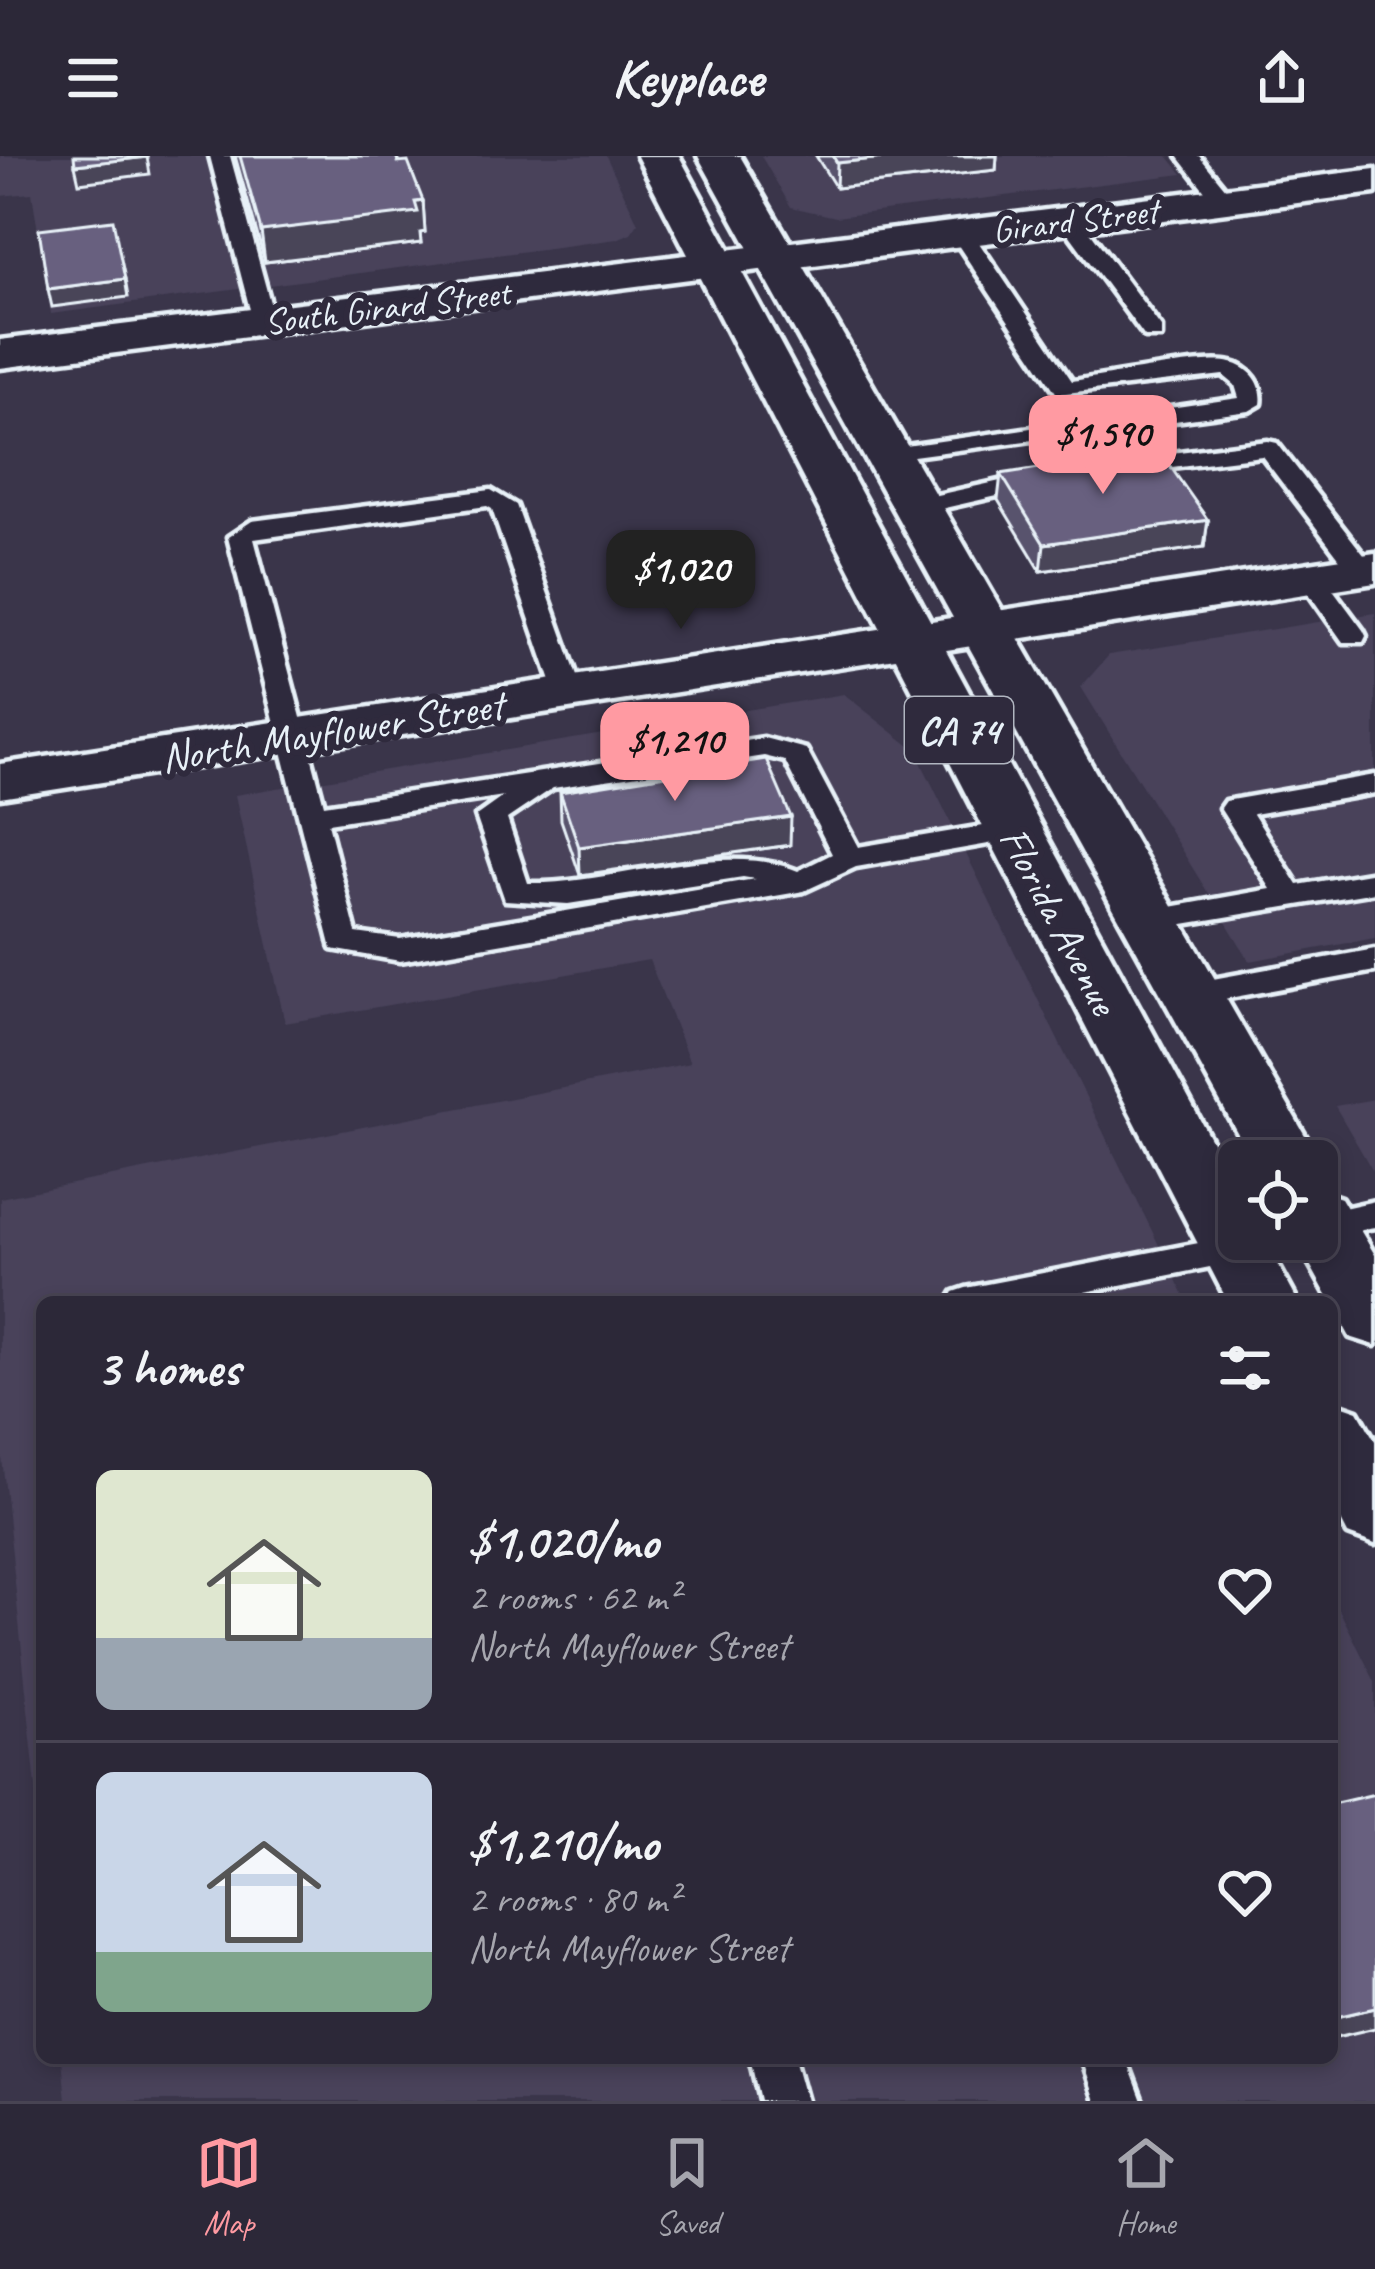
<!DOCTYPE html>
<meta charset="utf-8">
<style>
body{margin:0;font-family:Caveat,sans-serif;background:#343040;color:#f1f3f6;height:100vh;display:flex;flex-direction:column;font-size:45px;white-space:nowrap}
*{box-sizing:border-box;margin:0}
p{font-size:39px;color:#a6a6ae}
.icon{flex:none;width:66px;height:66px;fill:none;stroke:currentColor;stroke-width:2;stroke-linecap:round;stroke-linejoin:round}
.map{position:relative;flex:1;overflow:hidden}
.details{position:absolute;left:36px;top:1140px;width:1302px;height:768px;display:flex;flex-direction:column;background:#2c2838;border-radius:18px;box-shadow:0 6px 18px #0003,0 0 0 3px #484453}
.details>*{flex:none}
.buttons{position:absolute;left:1218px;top:984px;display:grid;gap:24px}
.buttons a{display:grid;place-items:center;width:120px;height:120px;border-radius:18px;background:#2c2838;box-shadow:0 6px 18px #0003,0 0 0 3px #484453;font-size:60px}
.price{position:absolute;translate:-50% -102px;padding:0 27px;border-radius:24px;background:#ff9aa2;color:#111;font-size:39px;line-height:78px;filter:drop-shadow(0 3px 6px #0008)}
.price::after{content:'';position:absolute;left:50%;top:72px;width:36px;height:27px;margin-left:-18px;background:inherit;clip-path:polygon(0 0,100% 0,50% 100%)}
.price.active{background:#222;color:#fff}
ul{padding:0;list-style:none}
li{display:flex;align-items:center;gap:36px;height:300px;padding:0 60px}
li+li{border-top:3px solid #484453}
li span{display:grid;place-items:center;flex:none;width:336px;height:240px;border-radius:18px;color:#555}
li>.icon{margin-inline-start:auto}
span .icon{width:144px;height:144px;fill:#fffc;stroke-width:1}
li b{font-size:51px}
h2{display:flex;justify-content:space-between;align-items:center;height:144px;padding:0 60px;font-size:51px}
header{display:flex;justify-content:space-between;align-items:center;height:156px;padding:0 60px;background:#2c2838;font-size:54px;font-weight:700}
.menu{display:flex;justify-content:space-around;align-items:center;height:168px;border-top:3px solid #484453;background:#2c2838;font-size:33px;color:#a6a6ae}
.menu a{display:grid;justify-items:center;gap:6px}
.menu .active{color:#ff9aa2}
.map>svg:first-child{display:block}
</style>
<header><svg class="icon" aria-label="menu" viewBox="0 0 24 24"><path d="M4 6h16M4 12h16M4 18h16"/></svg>Keyplace<svg class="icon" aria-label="share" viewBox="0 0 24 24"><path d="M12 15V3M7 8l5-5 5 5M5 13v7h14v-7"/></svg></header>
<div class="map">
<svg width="1375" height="1945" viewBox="0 0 1375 1945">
<rect width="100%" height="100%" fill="#3a354a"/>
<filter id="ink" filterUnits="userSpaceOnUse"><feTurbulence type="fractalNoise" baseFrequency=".00833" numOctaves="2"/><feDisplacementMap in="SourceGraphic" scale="24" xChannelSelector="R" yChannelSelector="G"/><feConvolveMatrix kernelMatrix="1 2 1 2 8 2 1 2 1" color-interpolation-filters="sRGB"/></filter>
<g filter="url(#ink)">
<g fill="#48425a">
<polygon points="0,0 606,0 638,67 631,77 617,83 51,158 32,37 0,40"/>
<polygon points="761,0 1168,0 1183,18 836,61 791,51"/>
<polygon points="1375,457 1375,782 1250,805 1081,531 1109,499"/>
<polygon points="844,538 915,594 1187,1146 42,1146 42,1689 0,1282 0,1042 690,907 649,804 285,867 235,639"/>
<polygon points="1375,943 1375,1019 1335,950"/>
<polygon points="1332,1439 1375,1526 1375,1945 66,1945 62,1902 1332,1902"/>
</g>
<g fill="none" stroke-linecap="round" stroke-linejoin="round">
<g stroke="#e8f1f8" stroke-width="9">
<g id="service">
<polygon points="210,0 230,0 275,165 272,170 256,170 253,165"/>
<polygon points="1178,0 1199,0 1235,44 1232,49 1216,49"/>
<polygon points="1069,56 1077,58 1161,171 1161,181 1145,181 1058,63"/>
<path d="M 961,70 L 969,72 L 1072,225 C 1103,221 1207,200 1231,207 C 1251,211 1264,229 1261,248 L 1249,255 L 876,305 L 873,300 L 876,295 L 885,293 L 1239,242 L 1235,229 L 1223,219 L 1057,238 L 950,77 Z"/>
<polygon points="1268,285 1277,287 1371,408 1375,414 1371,420 1353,420 1262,300 1122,317 1110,310 1122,303"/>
<polygon points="1041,316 1050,318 1053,323 1050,328 914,359 901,351 905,346"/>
<path d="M 491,334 L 516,349 L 583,537 L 579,543 L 569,545 L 555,537 L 492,353 L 487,350 L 254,383 L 324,649 L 764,582 L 806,593 L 858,691 L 1013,665 L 1028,675 L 1023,682 L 856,711 L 804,735 L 400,805 L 332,793 L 228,381 L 252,365 ZM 764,600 L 785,605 L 832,698 L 798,715 C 720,683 613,729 528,727 L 507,663 L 553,632 ZM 504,640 L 476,660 L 505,744 L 568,748 L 743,721 L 755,723 L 400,783 L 356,777 L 328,667 Z"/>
<polygon points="1311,414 1320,416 1363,474 1366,480 1363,486 1343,486 1298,422"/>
<polygon points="1375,619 1375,637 1253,658 1298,729 1375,716 1375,736 1148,774 1137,771 1133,764 1137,757 1271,733 1220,652 1225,645"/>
<polygon points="1375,793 1375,815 1191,849 1180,846 1175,838 1180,830 1191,827"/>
<polygon points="1375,1045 1375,1071 1317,1080 1317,1058"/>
<polygon points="1235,1080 1247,1084 1252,1093 1247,1102 1235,1106 1035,1146 948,1146 954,1136 966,1132"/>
<polygon points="750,1902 794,1902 806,1945 760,1945"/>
<polygon points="1082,1902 1126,1902 1142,1945 1096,1945"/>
</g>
</g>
<g stroke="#e8f1f8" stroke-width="9">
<g id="minor">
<polygon points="1375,13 1375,37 775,114 760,110 754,101 760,92 775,88"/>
<polygon points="1375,397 1375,427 0,642 0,608"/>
</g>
</g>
<g stroke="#e8f1f8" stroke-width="9">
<polygon id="tertiary" points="775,88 791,92 797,101 791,110 0,212 0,184"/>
</g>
<g stroke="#e8f1f8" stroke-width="9">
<g id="primary">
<polygon points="637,0 679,0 1239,1036 1239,1083 1264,1083 1298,1146 1228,1146"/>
<polygon points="698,0 740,0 1310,988 1319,1005 1317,1009 1317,1005 1253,1005"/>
<polygon points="1317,1034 1341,1042 1375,1099 1375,1189 1350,1181 1296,1083 1317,1083"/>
<polygon points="1332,1246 1358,1255 1375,1285 1375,1388 1348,1378 1332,1347"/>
</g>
</g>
<use href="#service" fill="#2f2a3d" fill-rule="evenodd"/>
<use href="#minor" fill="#2f2a3d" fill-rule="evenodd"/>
<use href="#tertiary" fill="#2f2a3d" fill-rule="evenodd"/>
<use href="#primary" fill="#2f2a3d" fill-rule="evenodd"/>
</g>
<g fill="#59536d" stroke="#e8f1f8" stroke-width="3">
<polygon points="235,0 396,0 423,45 425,76 420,77 421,87 265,106"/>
<polygon points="816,0 997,0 996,14 836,32"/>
<polygon points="1001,318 1208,364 1204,391 1041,415 998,344"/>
<polygon points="560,636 790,689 580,719 561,664"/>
</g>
<g fill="#484459" stroke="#e8f1f8" stroke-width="3">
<polygon points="901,0 997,0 996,14 836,32 837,7"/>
<polygon points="147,1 150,18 79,27 75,9"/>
<polygon points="423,45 425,76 420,77 421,87 265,106 261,75"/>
<polygon points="125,123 128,141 52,151 48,133"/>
<polygon points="1208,364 1204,391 1041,415 1044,388"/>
<polygon points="791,661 790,689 580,719 579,691"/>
<polygon points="1375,1852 1375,1872 1332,1882 1332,1862"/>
<polygon points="1225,1902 1249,1902 1223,1908"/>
</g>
<g fill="#67617f" stroke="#e8f1f8" stroke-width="3">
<polygon points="74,0 146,0 147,1 75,9"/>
<polygon points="240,0 396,0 398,7 408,6 423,45 415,46 418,56 261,75"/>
<polygon points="833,0 901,0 837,7"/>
<polygon points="113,64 125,123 48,133 39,73"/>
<polygon points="1158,293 1208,364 1044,388 1001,318"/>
<polygon points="766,603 791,661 579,691 560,636"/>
<polygon points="1375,1638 1375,1852 1332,1862 1332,1648"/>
</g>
</g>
<g text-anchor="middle" stroke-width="12" stroke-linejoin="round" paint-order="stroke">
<g font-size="36" fill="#e8f1f8" stroke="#2f2a3d">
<text transform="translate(1075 63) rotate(-7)" y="13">Girard Street</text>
<text transform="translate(387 150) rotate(-7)" y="13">South Girard Street</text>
</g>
<rect fill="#2f2a3d" stroke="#b0b5c0" stroke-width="3" x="905" y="541" width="108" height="66" rx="9"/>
<g font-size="39" font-weight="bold" fill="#e8f1f8">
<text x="959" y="588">CA 74</text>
</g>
<g font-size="42" fill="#e8f1f8" stroke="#2f2a3d">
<text transform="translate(332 574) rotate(-9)" y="15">North Mayflower Street</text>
<text transform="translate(1060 764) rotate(62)" y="15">Florida Avenue</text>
</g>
</g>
</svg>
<div class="buttons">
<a><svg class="icon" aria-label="locate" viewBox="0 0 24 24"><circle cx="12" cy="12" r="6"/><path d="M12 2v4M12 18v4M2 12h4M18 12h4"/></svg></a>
</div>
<b class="price" style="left:1103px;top:341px">$1,590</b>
<b class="price active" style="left:681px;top:476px">$1,020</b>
<b class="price" style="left:675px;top:648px">$1,210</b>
<section class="details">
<h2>3 homes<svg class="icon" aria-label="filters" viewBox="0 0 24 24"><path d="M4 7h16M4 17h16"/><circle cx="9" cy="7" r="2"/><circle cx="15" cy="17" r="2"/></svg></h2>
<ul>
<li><span style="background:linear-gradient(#dfe7d0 70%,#9aa5b1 0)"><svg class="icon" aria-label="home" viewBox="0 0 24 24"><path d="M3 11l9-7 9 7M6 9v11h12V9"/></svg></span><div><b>$1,020/mo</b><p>2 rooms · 62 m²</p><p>North Mayflower Street</p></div><svg class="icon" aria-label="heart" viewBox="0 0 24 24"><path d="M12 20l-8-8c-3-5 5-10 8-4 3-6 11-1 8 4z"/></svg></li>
<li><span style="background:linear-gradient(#c9d6e8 75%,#7fa58c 0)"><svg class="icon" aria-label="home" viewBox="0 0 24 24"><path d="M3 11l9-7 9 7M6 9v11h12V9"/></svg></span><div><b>$1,210/mo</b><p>2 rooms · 80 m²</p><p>North Mayflower Street</p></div><svg class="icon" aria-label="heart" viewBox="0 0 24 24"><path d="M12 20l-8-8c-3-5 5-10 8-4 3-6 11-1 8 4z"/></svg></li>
</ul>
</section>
</div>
<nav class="menu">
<a class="active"><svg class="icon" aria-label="map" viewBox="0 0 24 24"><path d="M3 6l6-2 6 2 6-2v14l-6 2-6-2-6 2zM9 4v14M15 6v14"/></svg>Map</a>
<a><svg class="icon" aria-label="saved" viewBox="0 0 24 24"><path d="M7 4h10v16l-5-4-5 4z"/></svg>Saved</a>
<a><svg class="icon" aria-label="home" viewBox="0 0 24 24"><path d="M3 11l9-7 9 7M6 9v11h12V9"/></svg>Home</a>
</nav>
